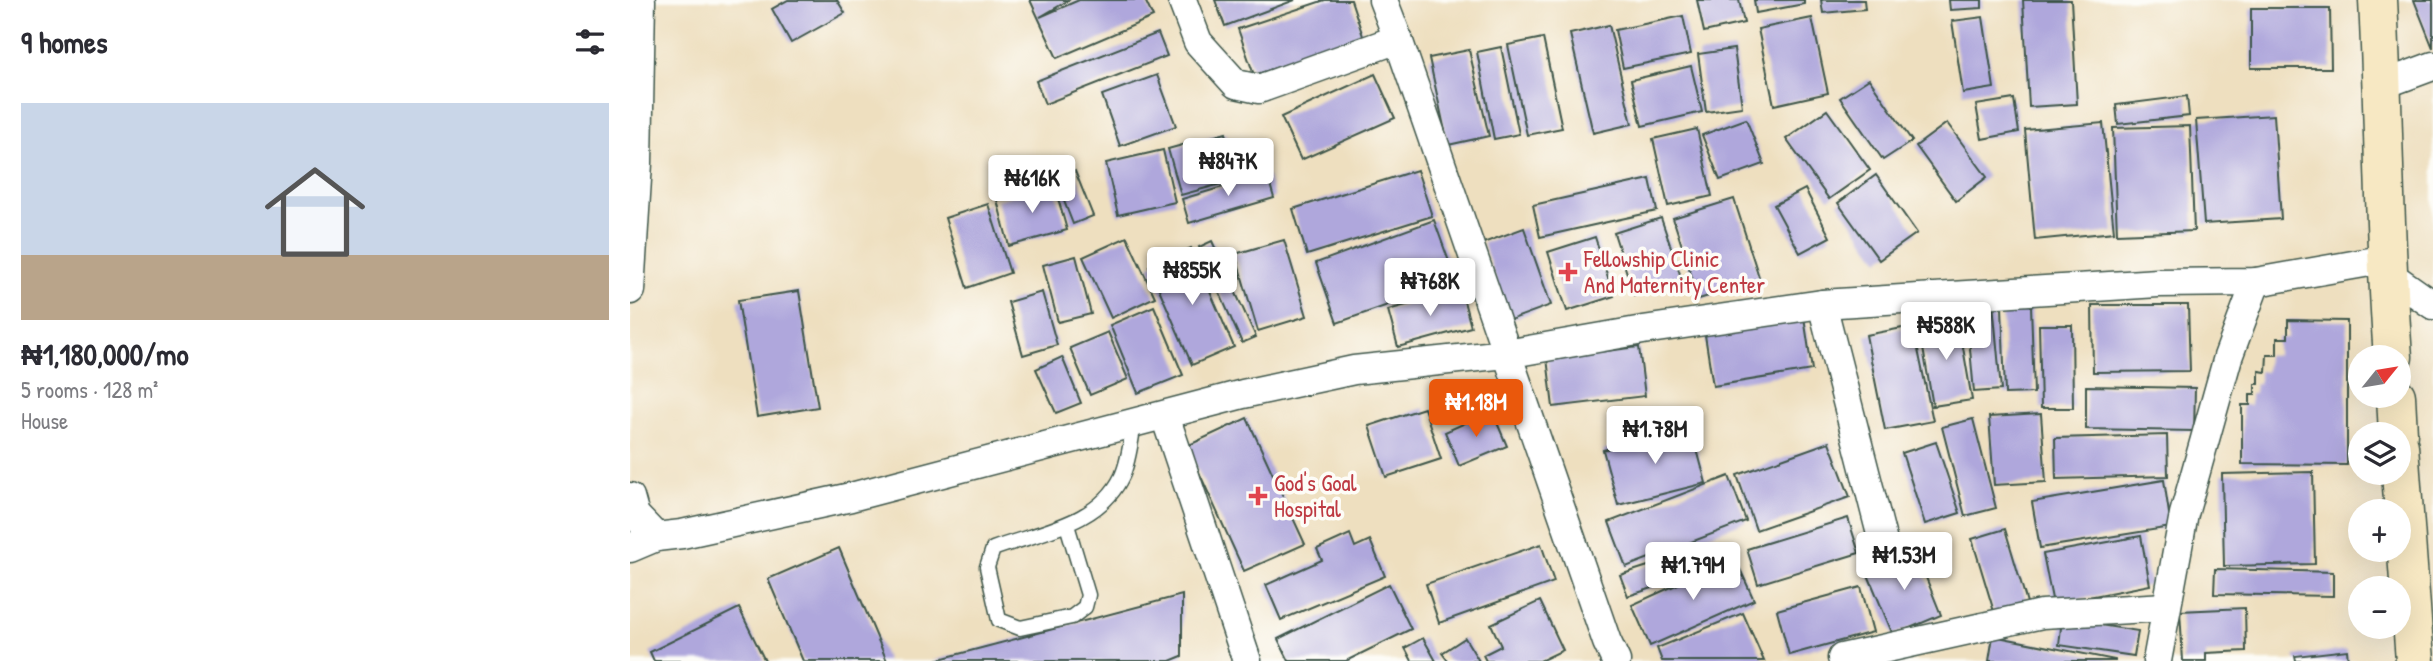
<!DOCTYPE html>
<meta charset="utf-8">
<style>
body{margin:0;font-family:"Patrick Hand",sans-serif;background:#f7f7f7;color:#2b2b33;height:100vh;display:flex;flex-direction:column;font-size:26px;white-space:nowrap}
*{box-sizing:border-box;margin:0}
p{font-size:23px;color:#7c7c81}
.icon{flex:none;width:38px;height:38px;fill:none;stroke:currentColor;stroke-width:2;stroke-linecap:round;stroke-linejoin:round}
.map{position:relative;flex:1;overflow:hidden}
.panel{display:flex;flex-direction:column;background:#fff;width:630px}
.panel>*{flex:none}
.needle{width:46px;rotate:60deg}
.buttons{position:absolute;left:1718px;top:345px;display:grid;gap:14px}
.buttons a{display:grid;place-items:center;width:63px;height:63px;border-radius:50%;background:#fff;box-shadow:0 7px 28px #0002;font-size:35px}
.price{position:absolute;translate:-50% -60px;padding:0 16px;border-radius:7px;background:#fff;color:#222;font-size:23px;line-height:46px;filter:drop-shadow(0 2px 4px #0008)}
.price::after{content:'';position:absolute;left:50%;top:42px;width:21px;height:16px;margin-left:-10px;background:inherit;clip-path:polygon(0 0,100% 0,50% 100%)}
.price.active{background:#ea580c;color:#fff}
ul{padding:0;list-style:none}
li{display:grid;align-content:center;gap:14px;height:371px;padding:0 21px}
li span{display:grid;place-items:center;height:217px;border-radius:0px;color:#555}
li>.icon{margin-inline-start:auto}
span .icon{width:126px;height:126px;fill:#fffc;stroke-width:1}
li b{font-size:30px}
h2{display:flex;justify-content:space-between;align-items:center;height:84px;padding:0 21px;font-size:30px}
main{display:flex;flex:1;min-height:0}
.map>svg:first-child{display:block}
</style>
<main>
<section class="panel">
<h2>9 homes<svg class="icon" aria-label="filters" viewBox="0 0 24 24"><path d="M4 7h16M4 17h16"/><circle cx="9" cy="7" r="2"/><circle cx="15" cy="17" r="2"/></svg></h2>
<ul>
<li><span style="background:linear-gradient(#c9d6e8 70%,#b9a48a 0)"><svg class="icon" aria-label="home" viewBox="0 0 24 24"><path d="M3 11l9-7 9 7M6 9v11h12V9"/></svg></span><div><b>₦1,180,000/mo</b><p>5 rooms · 128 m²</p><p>House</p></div></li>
</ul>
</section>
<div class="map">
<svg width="1803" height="661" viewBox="0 0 1803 661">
<rect width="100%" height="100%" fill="#fdfcf7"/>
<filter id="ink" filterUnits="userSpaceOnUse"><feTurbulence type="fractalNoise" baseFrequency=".0143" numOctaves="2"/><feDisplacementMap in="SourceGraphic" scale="14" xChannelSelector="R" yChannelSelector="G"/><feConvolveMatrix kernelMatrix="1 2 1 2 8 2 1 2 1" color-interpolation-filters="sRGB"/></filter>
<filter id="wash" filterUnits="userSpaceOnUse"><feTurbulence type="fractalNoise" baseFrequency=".00686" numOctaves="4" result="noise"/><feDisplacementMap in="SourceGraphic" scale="28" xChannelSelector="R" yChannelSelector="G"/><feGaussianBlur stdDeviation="1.57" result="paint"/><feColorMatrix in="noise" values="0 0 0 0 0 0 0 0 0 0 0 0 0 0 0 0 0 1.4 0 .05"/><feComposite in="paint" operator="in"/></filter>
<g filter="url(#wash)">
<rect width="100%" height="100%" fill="#eedfbf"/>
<g id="blocks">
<g fill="#afa7dc">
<polygon points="158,0 207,0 215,13 161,43 142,9"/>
<polygon points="400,0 439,0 410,17 449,0 515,0 523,17 427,58"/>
<polygon points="585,0 665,0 595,26"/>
<polygon points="695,0 721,0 734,39 624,75 608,29"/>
<polygon points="1067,0 1109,0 1114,23 1074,32"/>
<polygon points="1124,0 1174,0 1174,4 1126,13"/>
<polygon points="1191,0 1234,0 1235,9 1193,13"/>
<polygon points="1319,0 1352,0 1352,8 1320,10"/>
<polygon points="1393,0 1441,0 1447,104 1399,107"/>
<polygon points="1784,0 1803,0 1803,48"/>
<polygon points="1621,8 1700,8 1701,68 1621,68"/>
<polygon points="1053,16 1061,54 993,68 985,30"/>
<polygon points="1353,17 1364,88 1333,93 1322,21"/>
<polygon points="1182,18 1198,93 1144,105 1128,29"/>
<polygon points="979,25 1002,124 963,133 940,34"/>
<polygon points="528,33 537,56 415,104 406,81"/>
<polygon points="913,38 932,128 897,135 878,45"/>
<polygon points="871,47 889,134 864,139 847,52"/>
<polygon points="1104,49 1112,107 1076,112 1068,54"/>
<polygon points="839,50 859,136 818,145 799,58"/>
<polygon points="1061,66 1072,112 1012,126 1001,80"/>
<polygon points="745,74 765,118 671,160 651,117"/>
<polygon points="527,75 546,126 490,146 472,95"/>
<polygon points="1239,79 1282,141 1253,160 1210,98"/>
<polygon points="1557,96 1559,116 1488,124 1486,105"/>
<polygon points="1384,99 1389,132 1352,139 1346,105"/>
<polygon points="1197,110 1240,170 1199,199 1156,139"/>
<polygon points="1644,115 1651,219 1574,224 1566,120"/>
<polygon points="1116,119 1134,164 1090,180 1072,135"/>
<polygon points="1317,123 1357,177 1326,201 1286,146"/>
<polygon points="1473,123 1484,232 1405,240 1395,130"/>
<polygon points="1560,126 1564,231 1487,234 1483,128"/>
<polygon points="1067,129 1082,196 1038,206 1023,139"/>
<polygon points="596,133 609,179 551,195 538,149"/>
<polygon points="533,150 545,202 488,215 476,163"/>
<polygon points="787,170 802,216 677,255 663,209"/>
<polygon points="445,171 463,216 443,224 425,178"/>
<polygon points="637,174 644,198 559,223 552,199"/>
<polygon points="1246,175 1287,233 1249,260 1208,203"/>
<polygon points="1020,179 1027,211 910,237 903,205"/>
<polygon points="424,184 437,230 379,246 367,200"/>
<polygon points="1175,189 1200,237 1170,253 1144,205"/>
<polygon points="1104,199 1130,280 1069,299 1043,218"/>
<polygon points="358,204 380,273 337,288 315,218"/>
<polygon points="1031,218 1052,280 1004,295 984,233"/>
<polygon points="804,220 826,281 707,323 686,263"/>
<polygon points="894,228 921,305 880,320 853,243"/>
<polygon points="497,237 525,297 481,318 453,257"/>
<polygon points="965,237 984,296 937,311 918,252"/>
<polygon points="654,240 677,316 628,331 605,254"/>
<polygon points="582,241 626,337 612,343 569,247"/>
<polygon points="561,248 604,347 562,365 519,266"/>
<polygon points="446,256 461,314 428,322 413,265"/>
<polygon points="831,290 841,327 768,347 758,310"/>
<polygon points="169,291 188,407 127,417 108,300"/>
<polygon points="412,292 427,345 393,355 378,302"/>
<polygon points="1363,303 1371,390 1344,392 1336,305"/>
<polygon points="1401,305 1404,393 1375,394 1372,306"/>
<polygon points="1462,305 1558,305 1560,371 1463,372"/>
<polygon points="524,306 553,375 508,393 480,325"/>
<polygon points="1174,317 1182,370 1083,386 1075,335"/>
<polygon points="1328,318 1342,400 1303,406 1289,325"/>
<polygon points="1658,320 1717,321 1717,465 1612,464 1612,405 1620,405 1620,394 1625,394 1625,384 1629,384 1629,371 1636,372 1637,355 1647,355 1647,338 1658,338"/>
<polygon points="1409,325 1442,325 1443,408 1411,408"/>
<polygon points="1283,326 1303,421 1255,430 1236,335"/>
<polygon points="478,332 498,379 460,395 440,348"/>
<polygon points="1009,347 1015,396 923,407 917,358"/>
<polygon points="432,357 451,403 426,413 406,369"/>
<polygon points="1456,386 1565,388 1564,431 1456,429"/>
<polygon points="794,408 811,459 756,477 739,426"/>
<polygon points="862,411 877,446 829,466 815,432"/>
<polygon points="1411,414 1416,482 1364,485 1359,417"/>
<polygon points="617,418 675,544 614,571 557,446"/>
<polygon points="1343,419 1366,508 1335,516 1312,427"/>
<polygon points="1061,427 1076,483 988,505 973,450"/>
<polygon points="1537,435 1538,476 1426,479 1425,438"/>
<polygon points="1199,442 1220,497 1126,530 1107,475"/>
<polygon points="1306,442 1330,513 1295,524 1272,453"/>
<polygon points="1683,472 1685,564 1594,566 1592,474"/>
<polygon points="1099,476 1116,521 996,567 979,522"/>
<polygon points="1534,480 1541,527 1410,548 1402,502"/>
<polygon points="1218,518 1229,553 1128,584 1117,549"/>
<polygon points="1375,529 1398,606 1365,615 1342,539"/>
<polygon points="720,534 725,547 740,540 755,576 651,620 636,585 692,560 687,549"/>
<polygon points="1511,536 1520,585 1423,604 1413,554"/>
<polygon points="911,544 924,582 809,623 796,584"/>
<polygon points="209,548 257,661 173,661 138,579"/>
<polygon points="1285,550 1311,615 1263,635 1236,570"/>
<polygon points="1105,558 1124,600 1020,646 1002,605"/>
<polygon points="1040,559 1047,580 998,596 990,575"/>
<polygon points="1585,569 1703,572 1703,596 1584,594"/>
<polygon points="759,584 781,629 716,661 659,661 648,639"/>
<polygon points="1231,587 1243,632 1159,655 1147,610"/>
<polygon points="552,595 552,656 540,661 302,661"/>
<polygon points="910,601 933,650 910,661 856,661 853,655 871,646 861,624"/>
<polygon points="109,608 135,661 24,661 20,652"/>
<polygon points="1615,608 1616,651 1576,653 1576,661 1553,661 1550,611"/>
<polygon points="1113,613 1134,661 1032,661 1027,648"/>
<polygon points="1432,619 1508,631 1504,656 1429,645"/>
<polygon points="1363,636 1485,660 1485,661 1359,661"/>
<polygon points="793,638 806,661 782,661 775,648"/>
<polygon points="835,638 849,661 818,661 812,653"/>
<polygon points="1717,650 1718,661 1666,661 1665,656"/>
</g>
</g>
</g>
<g filter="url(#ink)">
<use href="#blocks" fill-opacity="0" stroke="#3e5549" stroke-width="2"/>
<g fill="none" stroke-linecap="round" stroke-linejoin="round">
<g stroke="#3e5549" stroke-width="17">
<path id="lane" d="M 437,525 L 458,595 L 455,607 L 442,617 L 390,628 L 369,620 L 357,567 L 363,549 C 408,532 469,525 492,476 C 499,461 501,440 504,423"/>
</g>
<g stroke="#3e5549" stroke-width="31">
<g id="street">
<polyline points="552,0 568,42 606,84 629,89 768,39"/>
<polyline points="753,0 768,39 977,642 986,661"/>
<polyline points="1752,85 1803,66"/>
<polyline points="1756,272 1803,305"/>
<polyline points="0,290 8,163 11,0"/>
<polyline points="1192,304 1253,542"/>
<polyline points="535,416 617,661"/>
<polyline points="0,497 5,515 26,537"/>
<polyline points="0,548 26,537 52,534 221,497 613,394 724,370 876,354 1013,330 1192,304 1528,283 1626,282 1757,259"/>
<polyline points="1212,658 1412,614 1536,607"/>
<polyline points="1527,661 1554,514 1598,357 1626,282"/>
</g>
</g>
<g stroke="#3e5549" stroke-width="41">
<g id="secondary">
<path d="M 1748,0 C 1754,119 1754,238 1763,357"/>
<polyline points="1766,396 1768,434"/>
<polyline points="1769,446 1785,661"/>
</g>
</g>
<use href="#lane" stroke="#fff" stroke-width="14"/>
<use href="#street" stroke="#fff" stroke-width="28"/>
<use href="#secondary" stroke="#f7e8c3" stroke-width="38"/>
</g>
</g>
<g fill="#e0444e" stroke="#fdfcf7" stroke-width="2.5">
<path d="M934.5 261.5h7v7h7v7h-7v7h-7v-7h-7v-7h7z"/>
<path d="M624.5 485.5h7v7h7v7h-7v7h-7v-7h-7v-7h7z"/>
</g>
<g text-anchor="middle" stroke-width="7" stroke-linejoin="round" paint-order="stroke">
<g font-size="23" fill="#be3a42" stroke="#fdfcf7" text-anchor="start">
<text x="954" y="267">Fellowship Clinic<tspan x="954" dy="26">And Maternity Center</tspan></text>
<text x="644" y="491">God's Goal<tspan x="644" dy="26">Hospital</tspan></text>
</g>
</g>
</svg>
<div class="buttons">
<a><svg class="needle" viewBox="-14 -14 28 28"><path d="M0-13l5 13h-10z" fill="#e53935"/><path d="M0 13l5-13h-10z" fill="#7c7c81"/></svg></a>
<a><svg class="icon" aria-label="layers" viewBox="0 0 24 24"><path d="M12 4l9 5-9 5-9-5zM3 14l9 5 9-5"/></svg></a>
<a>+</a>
<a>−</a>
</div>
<b class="price" style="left:598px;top:198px">₦847K</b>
<b class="price" style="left:402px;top:215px">₦616K</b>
<b class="price" style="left:562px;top:307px">₦855K</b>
<b class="price" style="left:800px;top:318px">₦768K</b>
<b class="price" style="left:1316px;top:362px">₦588K</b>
<b class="price active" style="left:846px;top:439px">₦1.18M</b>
<b class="price" style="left:1025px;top:466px">₦1.78M</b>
<b class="price" style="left:1274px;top:592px">₦1.53M</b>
<b class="price" style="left:1063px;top:602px">₦1.79M</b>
</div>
</main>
